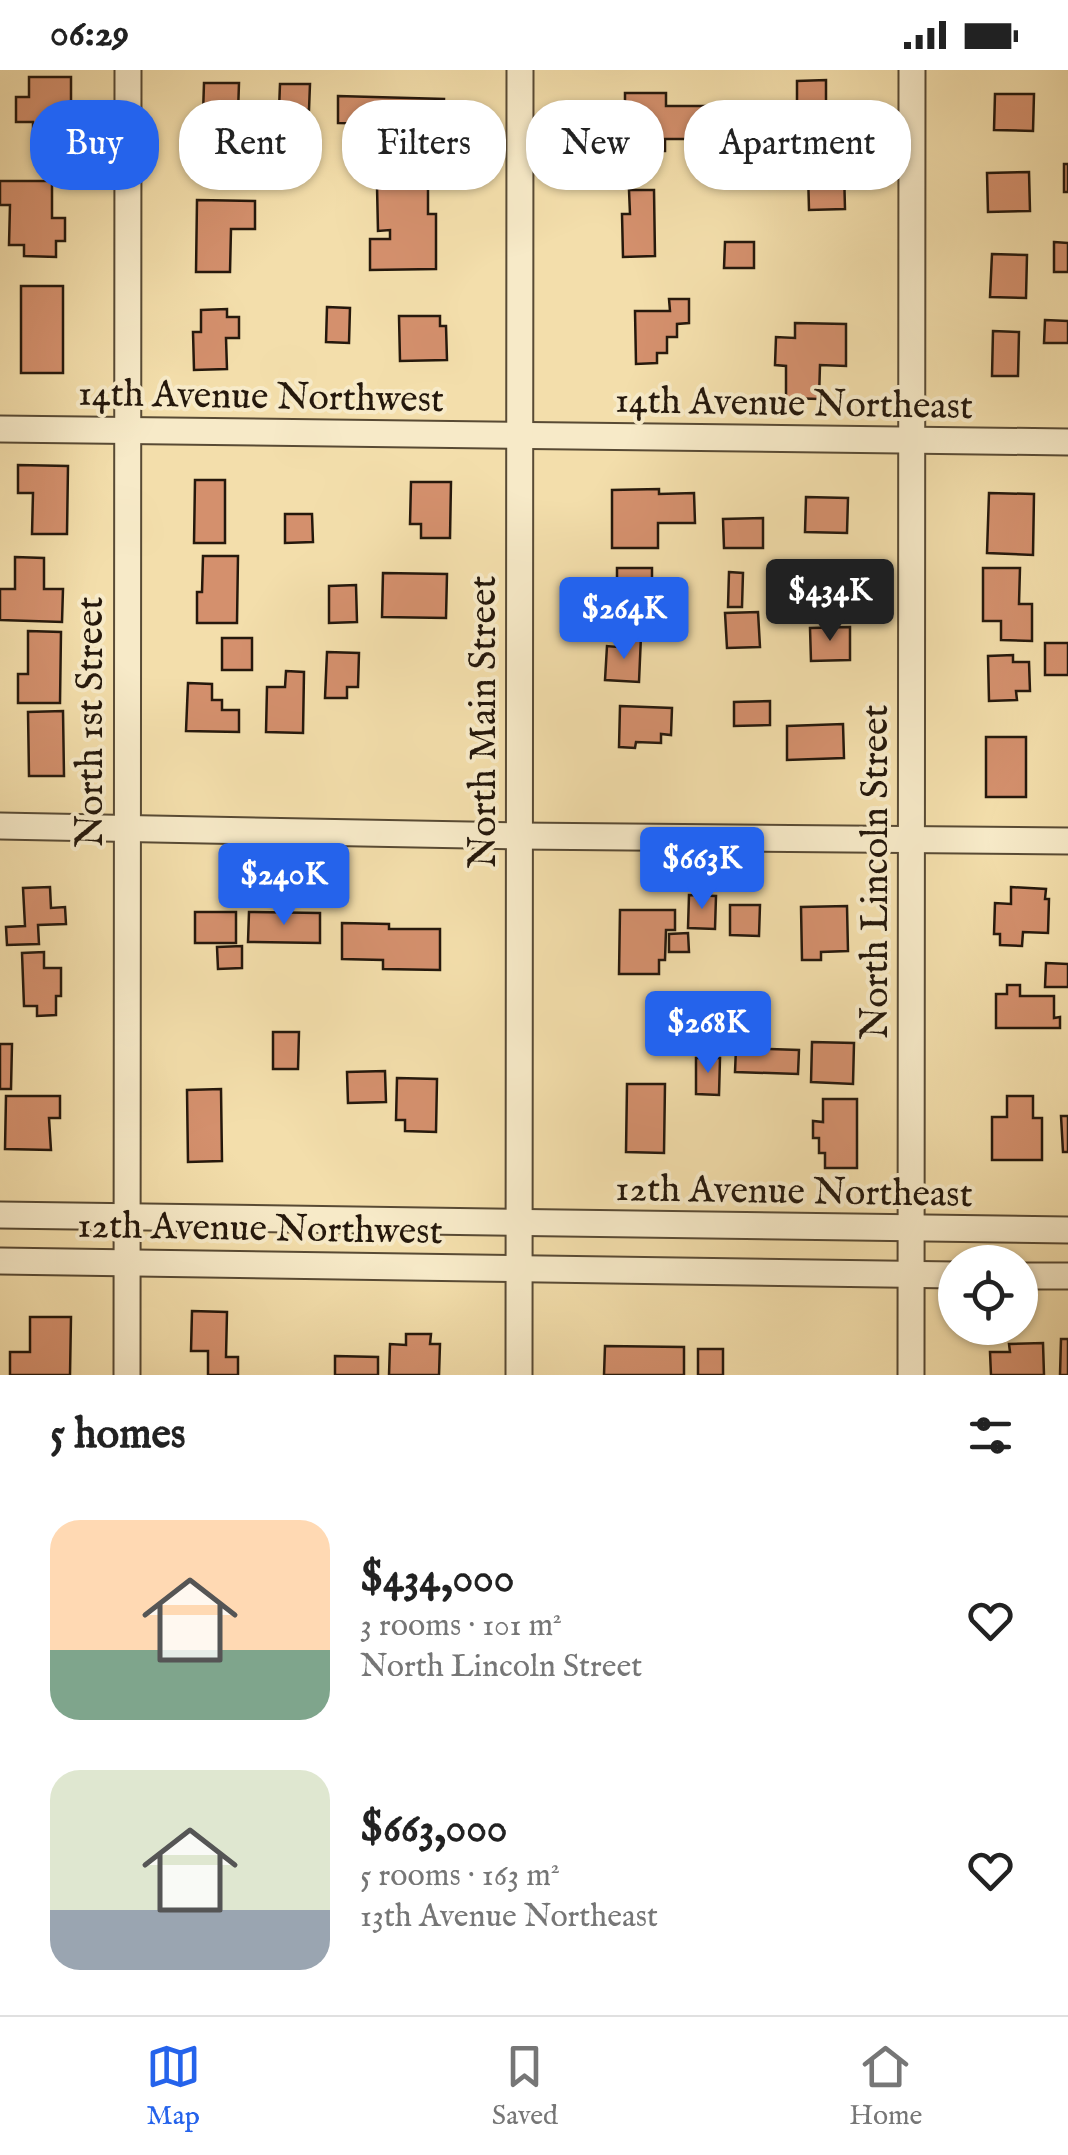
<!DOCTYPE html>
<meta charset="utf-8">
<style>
body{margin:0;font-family:"IM FELL English",serif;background:#f2f2f2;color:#222;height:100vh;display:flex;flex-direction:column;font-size:38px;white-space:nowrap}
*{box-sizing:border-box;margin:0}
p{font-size:32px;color:#767676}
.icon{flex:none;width:55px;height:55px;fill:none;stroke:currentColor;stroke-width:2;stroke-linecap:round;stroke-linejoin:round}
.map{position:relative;height:1305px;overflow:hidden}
.side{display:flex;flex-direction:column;background:#fff;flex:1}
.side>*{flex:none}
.hud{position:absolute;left:30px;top:30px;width:1010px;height:90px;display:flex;gap:20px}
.controls{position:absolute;left:938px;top:1175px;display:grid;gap:20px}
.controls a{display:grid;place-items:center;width:100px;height:100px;border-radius:50%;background:#fff;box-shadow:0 2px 8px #0004;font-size:50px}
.price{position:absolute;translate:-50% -85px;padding:0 22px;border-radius:10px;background:#2563eb;color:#fff;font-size:32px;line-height:65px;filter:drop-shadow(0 2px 5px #0008)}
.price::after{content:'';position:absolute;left:50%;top:60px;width:30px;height:22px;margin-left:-15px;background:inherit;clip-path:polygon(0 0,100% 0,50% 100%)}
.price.active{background:#222;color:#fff}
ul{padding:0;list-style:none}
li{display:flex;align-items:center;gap:30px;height:250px;padding:0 50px}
li span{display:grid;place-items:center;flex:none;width:280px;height:200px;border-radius:30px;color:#555}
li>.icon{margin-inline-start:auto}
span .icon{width:120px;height:120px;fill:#fffc;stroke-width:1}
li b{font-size:42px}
h2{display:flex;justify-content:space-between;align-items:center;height:120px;padding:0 50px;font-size:42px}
.chip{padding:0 35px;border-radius:40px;background:#fff;box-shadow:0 2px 8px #0004;font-size:35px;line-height:90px}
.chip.active{background:#2563eb;color:#fff}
.status{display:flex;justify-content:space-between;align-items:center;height:70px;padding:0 50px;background:#fff;direction:ltr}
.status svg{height:28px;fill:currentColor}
.menu{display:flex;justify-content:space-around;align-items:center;height:140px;border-top:2px solid #e0e0e0;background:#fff;font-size:28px;color:#767676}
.menu a{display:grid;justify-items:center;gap:5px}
.menu .active{color:#2563eb}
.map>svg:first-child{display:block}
</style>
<div class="status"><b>06:29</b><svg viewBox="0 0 49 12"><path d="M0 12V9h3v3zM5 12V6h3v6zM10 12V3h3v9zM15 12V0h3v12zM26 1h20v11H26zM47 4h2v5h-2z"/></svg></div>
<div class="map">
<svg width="1068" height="1305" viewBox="0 0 1068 1305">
<rect width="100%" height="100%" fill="#f3deab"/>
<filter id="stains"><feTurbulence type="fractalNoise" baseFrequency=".002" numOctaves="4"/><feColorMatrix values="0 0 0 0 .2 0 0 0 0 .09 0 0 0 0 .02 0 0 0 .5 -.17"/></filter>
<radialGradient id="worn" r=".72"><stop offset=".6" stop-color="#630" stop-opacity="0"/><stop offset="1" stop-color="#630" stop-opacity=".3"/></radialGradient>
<g fill="#d4906d" stroke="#25180c" stroke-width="2.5">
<polygon points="29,7 71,7 71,36 63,36 63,75 33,75 33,52 16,52 16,27 29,27"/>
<polygon points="826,10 826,32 797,32 797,11"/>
<polygon points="204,13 239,13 236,103 197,102 198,75 202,75"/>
<polygon points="280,14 310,14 309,40 279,40"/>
<polygon points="625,23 666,23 666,36 706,36 706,69 665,69 665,81 625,81"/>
<polygon points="995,24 1034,24 1033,61 994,60"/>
<polygon points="338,26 444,29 443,55 429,54 429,74 436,74 436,98 374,97 374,69 400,69 400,54 338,53"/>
<polygon points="815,36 841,36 841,72 803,72 803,57 815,56"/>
<polygon points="760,92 783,93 783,113 760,112"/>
<rect x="1064" y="94" width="4" height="28"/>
<polygon points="844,101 845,139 809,140 808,102"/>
<polygon points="1029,102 1030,141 988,142 987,103"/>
<polygon points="0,111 52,111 52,148 65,148 65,171 56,171 56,187 24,186 24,175 9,175 10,135 0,135"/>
<polygon points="428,115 428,144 436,144 436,199 370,200 370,169 390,169 390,160 378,161 377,116"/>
<polygon points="629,120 654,120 655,186 623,187 622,144 630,144"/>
<polygon points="197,130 255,131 255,159 231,159 230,202 196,202"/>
<polygon points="725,172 754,172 754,198 724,198"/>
<polygon points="1054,172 1068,173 1068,202 1054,202"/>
<polygon points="992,184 1027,185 1026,228 990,227"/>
<rect x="21" y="216" width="42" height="87"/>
<polygon points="669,229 689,229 689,253 677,254 677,267 667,267 667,283 657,283 657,293 636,294 635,241 670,241"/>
<polygon points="327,237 350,238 349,273 326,272"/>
<polygon points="227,239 227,247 239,247 239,268 226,268 227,299 194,300 193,262 201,262 201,240"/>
<polygon points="399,246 440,246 440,256 446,256 447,290 400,291"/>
<polygon points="1045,250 1068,251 1068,273 1044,273"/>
<polygon points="795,253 846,254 846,296 820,295 819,329 786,328 786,296 775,295 776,267 795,268"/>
<polygon points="993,261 1019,262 1018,306 992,306"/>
<polygon points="18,395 68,396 67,464 32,464 33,423 18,423"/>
<polygon points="195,410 225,410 225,473 194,473"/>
<polygon points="411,412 451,412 450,468 421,468 421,454 410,454"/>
<polygon points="659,419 659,424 694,423 695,453 658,453 658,478 612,478 612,420"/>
<polygon points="989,423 1034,424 1033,485 987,483"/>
<polygon points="806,427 848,428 847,463 805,462"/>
<polygon points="285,444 312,444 313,472 285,473"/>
<polygon points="763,448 763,478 724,478 723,449"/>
<polygon points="203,486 238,486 237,553 197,553 197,522 202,522"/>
<polygon points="15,487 44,488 44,519 63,519 62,552 0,550 0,519 15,519"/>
<polygon points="617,498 652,498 652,558 621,557 621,538 608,538 608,511 617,511"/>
<polygon points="983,498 1020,498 1019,534 1032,534 1032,571 1001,570 1001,551 983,551"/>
<polygon points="729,502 743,503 742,537 728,537"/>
<polygon points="383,503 447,504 446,548 382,547"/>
<polygon points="356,515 357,552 329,553 329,516"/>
<polygon points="758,542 760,577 727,578 725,543"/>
<polygon points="850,557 850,590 811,591 810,558"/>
<polygon points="28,561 61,562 60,633 18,633 18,604 28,604"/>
<polygon points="629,566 641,566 639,612 605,610 607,576 629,578"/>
<rect x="222" y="568" width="30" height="32"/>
<rect x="1045" y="573" width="23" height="32"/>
<polygon points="327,582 359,583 358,617 347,617 347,628 325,628"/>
<polygon points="1013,585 1013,592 1029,592 1030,621 1016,621 1017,630 989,631 988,586"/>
<polygon points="286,601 304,602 303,663 266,662 267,617 285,617"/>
<polygon points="188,613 212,614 212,630 222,630 222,640 239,640 239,662 186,661"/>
<polygon points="770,631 770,655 734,656 734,632"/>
<polygon points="620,636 672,638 671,665 661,664 661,673 636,672 635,678 619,677"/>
<polygon points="63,641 64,706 29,706 28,642"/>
<polygon points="843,654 844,688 787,690 787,656"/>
<rect x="986" y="667" width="40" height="60"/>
<polygon points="50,817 51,838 65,837 66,854 38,855 39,874 7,875 6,857 25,856 23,818"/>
<polygon points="1011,817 1046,819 1045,829 1049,829 1048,863 1023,862 1022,876 1000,875 1000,864 994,864 995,833 1011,834"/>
<polygon points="689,825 716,826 715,859 688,858"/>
<polygon points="730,835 760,835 759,866 730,865"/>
<polygon points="847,836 848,881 821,882 821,890 802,890 801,837"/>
<polygon points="620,840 675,840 675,860 666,860 665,890 659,890 659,904 619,904"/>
<rect x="195" y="842" width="41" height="31"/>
<polygon points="249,842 320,843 320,873 248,872"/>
<polygon points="342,853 389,854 389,859 440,859 440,900 383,899 383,890 342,889"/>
<polygon points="688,863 689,882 669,882 669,864"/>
<polygon points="242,876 242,898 218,899 217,877"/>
<polygon points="44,882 44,898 61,898 61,926 56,926 56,945 37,946 37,936 24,936 22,883"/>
<polygon points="1046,893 1068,894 1068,917 1045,917"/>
<polygon points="1007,915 1020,915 1020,926 1054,926 1054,948 1060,947 1060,958 996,958 996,924 1007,924"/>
<polygon points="273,962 299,962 298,999 273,999"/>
<polygon points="812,972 854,973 853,1014 811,1012"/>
<polygon points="0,974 12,974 11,1019 0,1019"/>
<polygon points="736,978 799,980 798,1004 735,1002"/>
<polygon points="696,988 720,988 719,1025 696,1024"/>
<polygon points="385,1001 386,1032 348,1033 347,1002"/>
<polygon points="397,1008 437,1009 436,1062 405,1061 405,1050 396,1050"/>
<polygon points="627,1014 665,1014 664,1083 626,1082"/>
<polygon points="221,1019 222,1091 188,1092 187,1020"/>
<polygon points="6,1026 60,1026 60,1048 49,1048 51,1080 5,1079"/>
<polygon points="1007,1026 1033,1026 1033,1048 1042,1048 1042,1090 992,1090 992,1047 1007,1047"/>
<polygon points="823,1029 857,1029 857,1098 825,1098 825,1083 819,1083 819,1068 813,1068 813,1051 823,1052"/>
<polygon points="1061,1046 1068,1046 1068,1082 1063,1082"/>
<polygon points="192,1241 227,1242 226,1287 238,1287 238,1305 208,1305 208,1281 191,1281"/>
<polygon points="30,1247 71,1247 70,1305 10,1305 10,1282 30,1282"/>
<polygon points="406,1264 431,1264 430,1274 440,1274 439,1305 389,1305 390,1274 406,1275"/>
<polygon points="1061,1269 1068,1269 1068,1305 1060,1305"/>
<polygon points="1043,1273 1044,1305 991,1305 990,1282 1010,1282 1009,1274"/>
<polygon points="605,1276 684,1277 684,1305 604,1305"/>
<rect x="698" y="1279" width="25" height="26"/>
<polygon points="335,1286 378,1287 378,1305 335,1305"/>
</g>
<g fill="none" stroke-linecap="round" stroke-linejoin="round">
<g stroke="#584a34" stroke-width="29">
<g id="minor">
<polyline points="0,359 1068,372"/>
<polyline points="0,756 519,766 1068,771"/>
<polyline points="0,1145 1068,1160"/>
<polyline points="0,1191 955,1205"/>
<polyline points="1020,1206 1068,1206"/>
<polyline points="127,1305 128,0"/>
<polyline points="519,1305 520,0"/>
<polyline points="911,1305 912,0"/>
</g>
</g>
<use href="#minor" stroke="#f7eac8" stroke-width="25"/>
</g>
<g text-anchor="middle" stroke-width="8" stroke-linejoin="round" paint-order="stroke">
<g font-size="38" fill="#25180c" stroke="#f7eac8">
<text transform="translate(261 325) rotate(1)" y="13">14th Avenue Northwest</text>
<text transform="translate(794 332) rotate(1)" y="13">14th Avenue Northeast</text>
<text transform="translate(89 652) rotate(-90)" y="13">North 1st Street</text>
<text transform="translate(482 652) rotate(-90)" y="13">North Main Street</text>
<text transform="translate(874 802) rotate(-90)" y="13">North Lincoln Street</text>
<text transform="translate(794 1120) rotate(1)" y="13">12th Avenue Northeast</text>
<text transform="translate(260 1157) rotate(1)" y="13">12th Avenue Northwest</text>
</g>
</g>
<rect width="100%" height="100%" filter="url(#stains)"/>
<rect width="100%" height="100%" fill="url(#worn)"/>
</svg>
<div class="controls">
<a><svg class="icon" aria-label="locate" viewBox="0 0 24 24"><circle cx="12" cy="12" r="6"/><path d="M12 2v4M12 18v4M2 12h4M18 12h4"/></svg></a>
</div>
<b class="price active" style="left:830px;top:574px">$434K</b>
<b class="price" style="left:624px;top:592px">$264K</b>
<b class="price" style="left:702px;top:842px">$663K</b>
<b class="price" style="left:284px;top:858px">$240K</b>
<b class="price" style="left:708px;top:1006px">$268K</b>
<div class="hud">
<a class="chip active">Buy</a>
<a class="chip">Rent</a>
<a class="chip">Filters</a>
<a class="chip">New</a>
<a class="chip">Apartment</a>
</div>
</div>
<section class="side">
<h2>5 homes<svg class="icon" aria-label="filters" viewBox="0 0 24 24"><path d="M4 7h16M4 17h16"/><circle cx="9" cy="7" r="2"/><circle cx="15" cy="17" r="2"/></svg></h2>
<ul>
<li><span style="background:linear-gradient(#ffd9b3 65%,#7fa58c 0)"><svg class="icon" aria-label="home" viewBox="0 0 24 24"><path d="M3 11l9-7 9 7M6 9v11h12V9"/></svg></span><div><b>$434,000</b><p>3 rooms · 101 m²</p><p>North Lincoln Street</p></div><svg class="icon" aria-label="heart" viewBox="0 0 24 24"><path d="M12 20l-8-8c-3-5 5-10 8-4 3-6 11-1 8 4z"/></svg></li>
<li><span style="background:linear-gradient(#dfe7d0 70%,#9aa5b1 0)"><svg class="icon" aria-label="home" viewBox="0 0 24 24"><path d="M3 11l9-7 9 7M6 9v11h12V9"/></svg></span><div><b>$663,000</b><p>5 rooms · 163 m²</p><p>13th Avenue Northeast</p></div><svg class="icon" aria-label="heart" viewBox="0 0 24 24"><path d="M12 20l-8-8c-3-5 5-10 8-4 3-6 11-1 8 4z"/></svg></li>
</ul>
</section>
<nav class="menu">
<a class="active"><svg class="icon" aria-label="map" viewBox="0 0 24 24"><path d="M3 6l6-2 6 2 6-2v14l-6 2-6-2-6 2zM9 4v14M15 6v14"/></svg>Map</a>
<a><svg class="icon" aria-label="saved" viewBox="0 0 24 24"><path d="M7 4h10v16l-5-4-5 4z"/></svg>Saved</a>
<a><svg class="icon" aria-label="home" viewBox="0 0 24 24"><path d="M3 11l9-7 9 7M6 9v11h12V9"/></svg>Home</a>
</nav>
